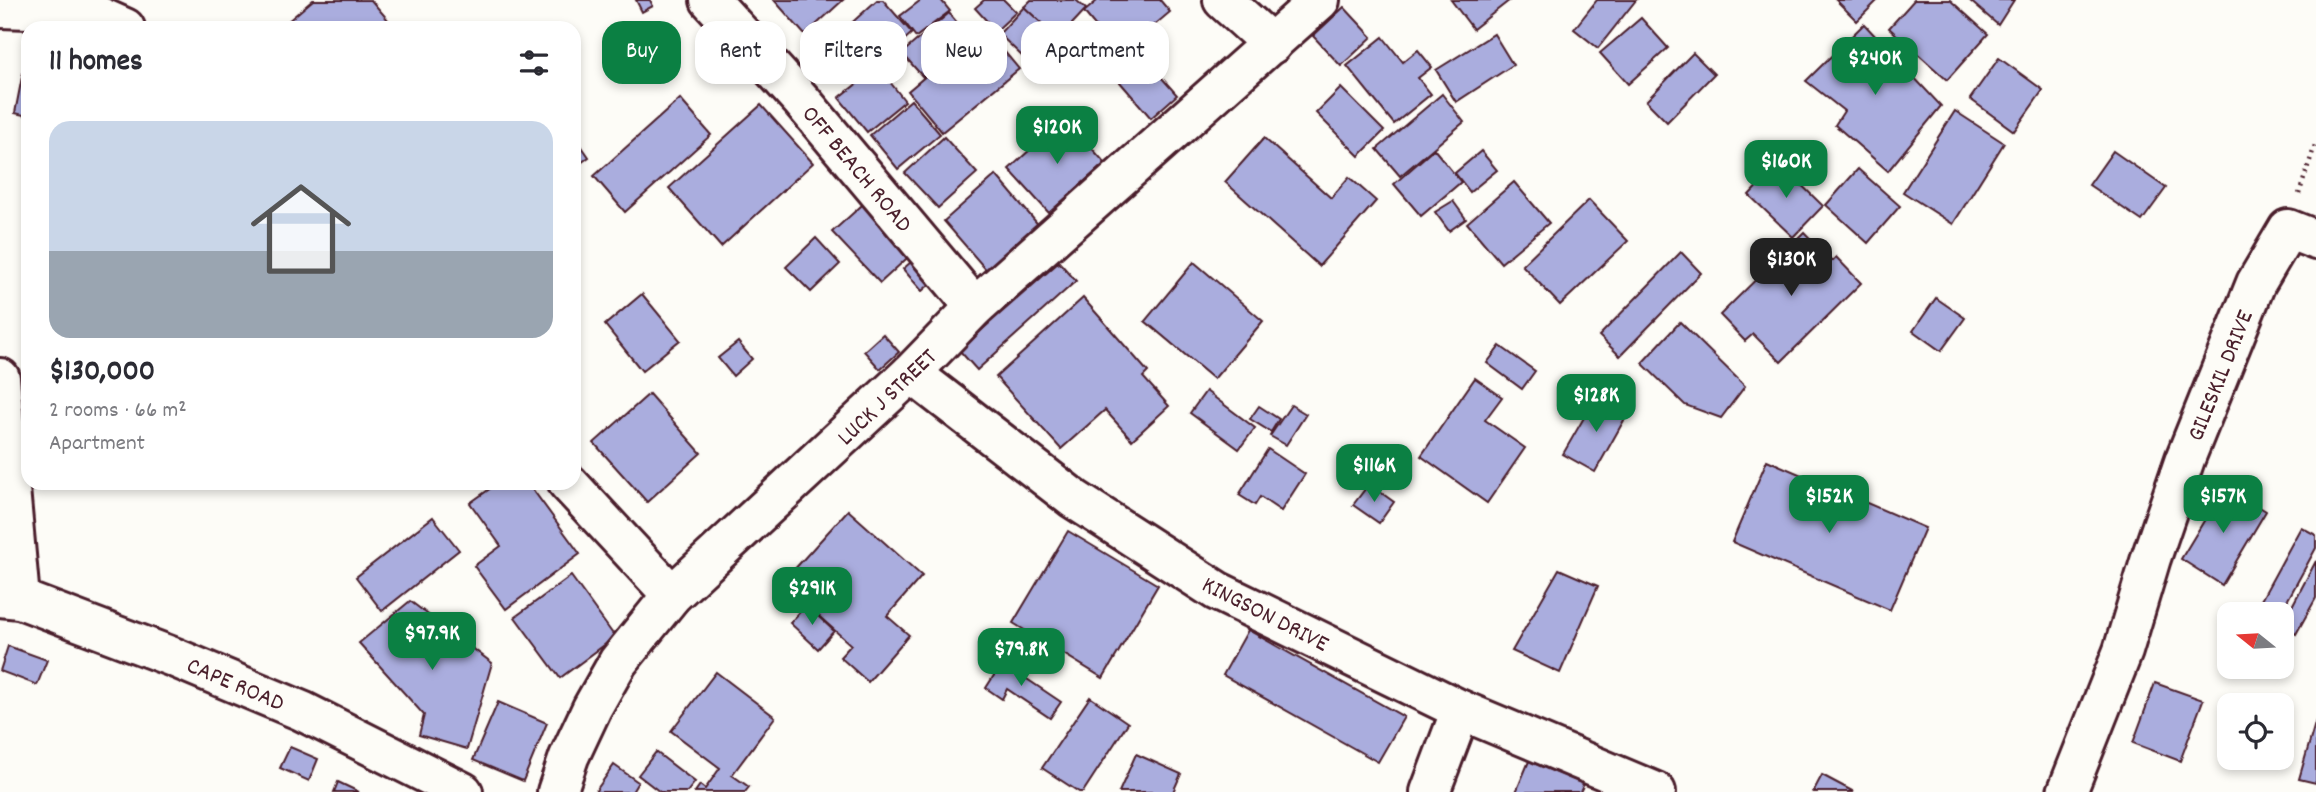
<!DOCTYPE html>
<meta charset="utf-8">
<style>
body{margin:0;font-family:Dekko,sans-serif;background:#f2f2f3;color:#2b2b33;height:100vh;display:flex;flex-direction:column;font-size:26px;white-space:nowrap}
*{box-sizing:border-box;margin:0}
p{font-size:23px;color:#7c7c81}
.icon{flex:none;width:38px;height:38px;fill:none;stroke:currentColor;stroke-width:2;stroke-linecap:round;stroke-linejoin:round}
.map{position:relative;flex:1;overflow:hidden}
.drawer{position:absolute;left:21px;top:21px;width:560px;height:469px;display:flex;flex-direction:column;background:#fff;border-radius:21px;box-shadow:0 4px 10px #0003}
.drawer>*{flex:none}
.banner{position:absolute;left:602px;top:21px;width:665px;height:63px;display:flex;gap:14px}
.needle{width:46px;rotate:288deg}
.tools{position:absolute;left:2217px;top:602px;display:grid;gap:14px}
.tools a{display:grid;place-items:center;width:77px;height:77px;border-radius:14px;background:#fff;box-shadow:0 4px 10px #0003;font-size:35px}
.price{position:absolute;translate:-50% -60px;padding:0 16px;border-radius:14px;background:#0b8043;color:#fff;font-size:23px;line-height:46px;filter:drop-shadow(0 2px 4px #0008)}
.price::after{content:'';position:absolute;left:50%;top:42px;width:21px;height:16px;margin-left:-10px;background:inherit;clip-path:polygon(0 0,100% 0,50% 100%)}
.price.selected{background:#222;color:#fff}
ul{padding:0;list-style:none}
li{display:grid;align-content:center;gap:14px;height:371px;padding:0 28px}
li span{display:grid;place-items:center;height:217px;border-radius:21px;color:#555}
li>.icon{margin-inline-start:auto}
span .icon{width:126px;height:126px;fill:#fffc;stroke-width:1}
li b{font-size:30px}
h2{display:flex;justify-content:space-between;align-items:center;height:84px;padding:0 28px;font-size:30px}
.tag{padding:0 24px;border-radius:21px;background:#fff;box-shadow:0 4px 10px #0003;font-size:24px;line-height:63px}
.tag.selected{background:#0b8043;color:#fff}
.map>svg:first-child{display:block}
</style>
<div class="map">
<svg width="2316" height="792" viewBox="0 0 2316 792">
<rect width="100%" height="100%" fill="#fdfcf7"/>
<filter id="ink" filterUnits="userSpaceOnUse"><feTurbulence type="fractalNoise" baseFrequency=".0143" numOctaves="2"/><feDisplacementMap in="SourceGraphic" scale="14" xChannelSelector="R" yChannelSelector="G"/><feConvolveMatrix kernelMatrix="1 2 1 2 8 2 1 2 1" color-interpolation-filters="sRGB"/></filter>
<g filter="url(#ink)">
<g fill="#aaadde" stroke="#4a1f2b" stroke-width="2">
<polygon points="313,0 371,0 395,28 280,28"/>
<polygon points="636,0 650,0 653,6 642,12"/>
<polygon points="774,0 843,0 805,35"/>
<polygon points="877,0 883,0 912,33 868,73 836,37"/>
<polygon points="921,0 941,0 950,11 916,37 900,16"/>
<polygon points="984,0 1004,0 1016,12 996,31 975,8"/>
<polygon points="1031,0 1076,0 1086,9 1058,39 1024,7"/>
<polygon points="1098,0 1160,0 1170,12 1119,55 1084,12"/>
<polygon points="1451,0 1510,0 1473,29"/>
<polygon points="1597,0 1636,0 1598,48 1574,29"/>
<polygon points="1836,0 1878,0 1857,21"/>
<polygon points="1914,0 1950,0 1988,34 1947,80 1889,28"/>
<polygon points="1969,0 2014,0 1998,25"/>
<polygon points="1024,7 1050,31 1024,58 999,34"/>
<polygon points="1344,7 1372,37 1341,66 1313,36"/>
<polygon points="949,13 970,38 923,77 902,53"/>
<polygon points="1641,18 1668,48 1628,84 1600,53"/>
<polygon points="1864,24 1941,106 1888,171 1835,125 1844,111 1806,81"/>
<polygon points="984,27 1019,69 942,132 908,91"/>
<polygon points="1494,34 1513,65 1456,102 1436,70"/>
<polygon points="1383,37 1403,62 1418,50 1432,67 1418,78 1431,94 1394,124 1347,66"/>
<polygon points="1138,51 1177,95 1151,118 1113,74"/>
<polygon points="1693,53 1714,74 1667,122 1646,101"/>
<polygon points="1999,58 2043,90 2014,131 1970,99"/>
<polygon points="878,67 905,101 867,132 839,98"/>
<polygon points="23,72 28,73 28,116 15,113"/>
<polygon points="1341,88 1384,131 1359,156 1316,113"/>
<polygon points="1442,94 1464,122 1400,176 1377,149"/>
<polygon points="680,99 711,135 625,212 594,176"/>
<polygon points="911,100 940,134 898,169 870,135"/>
<polygon points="761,105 813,163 721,247 669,188"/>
<polygon points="1955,111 2004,143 1953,224 1903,192"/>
<polygon points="1065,118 1105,163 1049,213 1009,169"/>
<polygon points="574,135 589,157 574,168"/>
<polygon points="944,137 977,173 938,208 905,173"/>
<polygon points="1264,138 1331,198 1349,177 1376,201 1319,266 1225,182"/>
<polygon points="1434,149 1461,182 1421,216 1394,184"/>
<polygon points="1481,151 1497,170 1470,192 1455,173"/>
<polygon points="2113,151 2166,188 2142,221 2089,185"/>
<polygon points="1779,163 1823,206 1793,237 1749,195"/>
<polygon points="1858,169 1900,206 1868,243 1826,205"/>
<polygon points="996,175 1041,228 989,273 944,221"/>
<polygon points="1514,182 1549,223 1501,263 1467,223"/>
<polygon points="870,198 917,249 880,283 832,232"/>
<polygon points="1589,200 1628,241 1560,305 1522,265"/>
<polygon points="1453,201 1466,219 1449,231 1435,212"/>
<polygon points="1804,232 1832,261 1836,257 1861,283 1781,362 1753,334 1745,341 1720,315"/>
<polygon points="816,238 840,264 811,292 786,267"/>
<polygon points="1681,252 1701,273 1620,356 1599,336"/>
<polygon points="921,253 940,275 922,291 903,269"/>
<polygon points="1059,262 1076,281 977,370 959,350"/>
<polygon points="1194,262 1263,321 1214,379 1145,321"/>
<polygon points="642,294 680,340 642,371 605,325"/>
<polygon points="1083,298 1148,372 1143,377 1169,406 1132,440 1105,410 1061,449 996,377"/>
<polygon points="1936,298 1965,318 1941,351 1913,331"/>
<polygon points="1680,322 1745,386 1721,418 1685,405 1642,363"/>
<polygon points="883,334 899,352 880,369 864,351"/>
<polygon points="738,342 752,359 733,376 718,358"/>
<polygon points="1500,346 1535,371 1522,389 1487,363"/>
<polygon points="1475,378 1502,397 1485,420 1525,448 1487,503 1421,456"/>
<polygon points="1206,391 1255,428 1239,449 1190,413"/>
<polygon points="649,394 701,453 647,502 594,443"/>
<polygon points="1597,395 1628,413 1595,472 1563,454"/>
<polygon points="1291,405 1306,414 1286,445 1270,436"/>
<polygon points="1259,406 1279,419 1271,432 1250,419"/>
<polygon points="1268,449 1305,474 1281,511 1260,497 1255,505 1239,495"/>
<polygon points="1767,460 1925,528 1890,610 1732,542"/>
<polygon points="498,483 528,483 580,554 506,609 474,566 501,546 470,503"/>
<polygon points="1369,484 1394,502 1379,523 1353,505"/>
<polygon points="2225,486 2266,511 2222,585 2181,559"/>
<polygon points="848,510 922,576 887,616 909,635 868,682 840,657 851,645 782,583"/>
<polygon points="433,517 459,550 382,611 356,577"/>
<polygon points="2301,527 2316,535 2316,548 2280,614 2254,613"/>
<polygon points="1068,531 1158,585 1103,678 1013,623"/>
<polygon points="2316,561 2316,598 2296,634 2282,625"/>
<polygon points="1559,569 1598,586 1560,673 1512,651"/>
<polygon points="571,576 615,637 560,678 515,617"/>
<polygon points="410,601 492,663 467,749 419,735 424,715 359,643"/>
<polygon points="806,605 834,631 818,649 790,623"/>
<polygon points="1248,630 1404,717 1378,762 1223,675"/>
<polygon points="8,646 47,660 37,685 0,671"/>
<polygon points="1007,655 1023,666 1018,673 1061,702 1050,718 1007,689 1002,699 986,688"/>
<polygon points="716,672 775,717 732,775 749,787 745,792 695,792 700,785 705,789 720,768 671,731"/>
<polygon points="2155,683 2203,700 2180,761 2133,743"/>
<polygon points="1090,697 1128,723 1083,792 1079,792 1042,768"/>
<polygon points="498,702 547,723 523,781 473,760"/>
<polygon points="2316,720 2316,783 2299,779"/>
<polygon points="290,747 318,759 309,781 280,768"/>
<polygon points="656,752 695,782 687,792 660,792 638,775"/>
<polygon points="1136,754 1181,774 1173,792 1119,792"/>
<polygon points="1529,761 1584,784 1580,792 1516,792"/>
<polygon points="614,765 638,782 632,792 595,792"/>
<polygon points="1822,775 1854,792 1813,792"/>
<polygon points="338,782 359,792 334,792"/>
</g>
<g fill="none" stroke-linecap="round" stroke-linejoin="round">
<g stroke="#4a1f2b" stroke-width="44">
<g id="minor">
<polyline points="710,0 802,101 975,307"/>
<polyline points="1223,0 1272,44"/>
<polyline points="0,8 87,11 125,28"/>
<polyline points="911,373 1074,499 1217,591 1461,710 1656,792"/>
<polyline points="0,378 20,599"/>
<polyline points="568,483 672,595"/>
<polyline points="557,792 569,757 592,708 618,662 672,595 911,373 975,307 1320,0"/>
<polyline points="1430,792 1461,710"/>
<polyline points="2067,792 2123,651 2151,558 2185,459 2256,283 2288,229 2316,240"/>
</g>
</g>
<g stroke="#4a1f2b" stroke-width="44">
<polyline id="tertiary" points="0,597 20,599 173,657 302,711 463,792"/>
</g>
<polyline stroke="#4a1f2b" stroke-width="4.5" stroke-dasharray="2 5" stroke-linecap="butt" points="2299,194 2316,142"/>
<use href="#minor" stroke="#fdfcf7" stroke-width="38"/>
<use href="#tertiary" stroke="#fdfcf7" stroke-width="38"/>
</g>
</g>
<g text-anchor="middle" stroke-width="5" stroke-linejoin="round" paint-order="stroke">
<g font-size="24" fill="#4a1f2b" stroke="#fdfcf7">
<text transform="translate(858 168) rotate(50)" y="8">OFF BEACH ROAD</text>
<text transform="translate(2219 375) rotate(-68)" y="8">GILESKIL DRIVE</text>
<text transform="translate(886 396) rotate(-44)" y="8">LUCK J STREET</text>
<text transform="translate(1266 613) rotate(27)" y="8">KINGSON DRIVE</text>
<text transform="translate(236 683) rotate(23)" y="8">CAPE ROAD</text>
</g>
</g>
</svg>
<div class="tools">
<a><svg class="needle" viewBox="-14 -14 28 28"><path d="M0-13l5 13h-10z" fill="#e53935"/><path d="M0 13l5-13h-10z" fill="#7c7c81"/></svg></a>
<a><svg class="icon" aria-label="locate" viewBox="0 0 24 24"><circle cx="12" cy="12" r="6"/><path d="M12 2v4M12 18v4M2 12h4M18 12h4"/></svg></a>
</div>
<b class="price" style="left:1875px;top:97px">$240K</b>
<b class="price" style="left:1057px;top:166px">$120K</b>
<b class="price" style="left:1786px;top:200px">$160K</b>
<b class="price selected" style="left:1791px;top:298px">$130K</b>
<b class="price" style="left:1596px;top:434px">$128K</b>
<b class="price" style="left:1374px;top:504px">$116K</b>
<b class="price" style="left:1829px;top:535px">$152K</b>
<b class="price" style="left:2223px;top:535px">$157K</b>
<b class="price" style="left:812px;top:627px">$291K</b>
<b class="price" style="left:432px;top:672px">$97.9K</b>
<b class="price" style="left:1021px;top:688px">$79.8K</b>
<div class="banner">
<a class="tag selected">Buy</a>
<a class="tag">Rent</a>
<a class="tag">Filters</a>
<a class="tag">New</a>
<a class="tag">Apartment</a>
</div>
<section class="drawer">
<h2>11 homes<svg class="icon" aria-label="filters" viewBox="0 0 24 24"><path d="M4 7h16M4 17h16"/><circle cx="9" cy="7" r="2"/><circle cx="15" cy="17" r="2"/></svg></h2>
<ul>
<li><span style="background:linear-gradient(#c9d6e8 60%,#9aa5b1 0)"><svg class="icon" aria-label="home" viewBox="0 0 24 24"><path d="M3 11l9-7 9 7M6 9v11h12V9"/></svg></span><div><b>$130,000</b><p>2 rooms · 66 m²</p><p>Apartment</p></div></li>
</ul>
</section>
</div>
